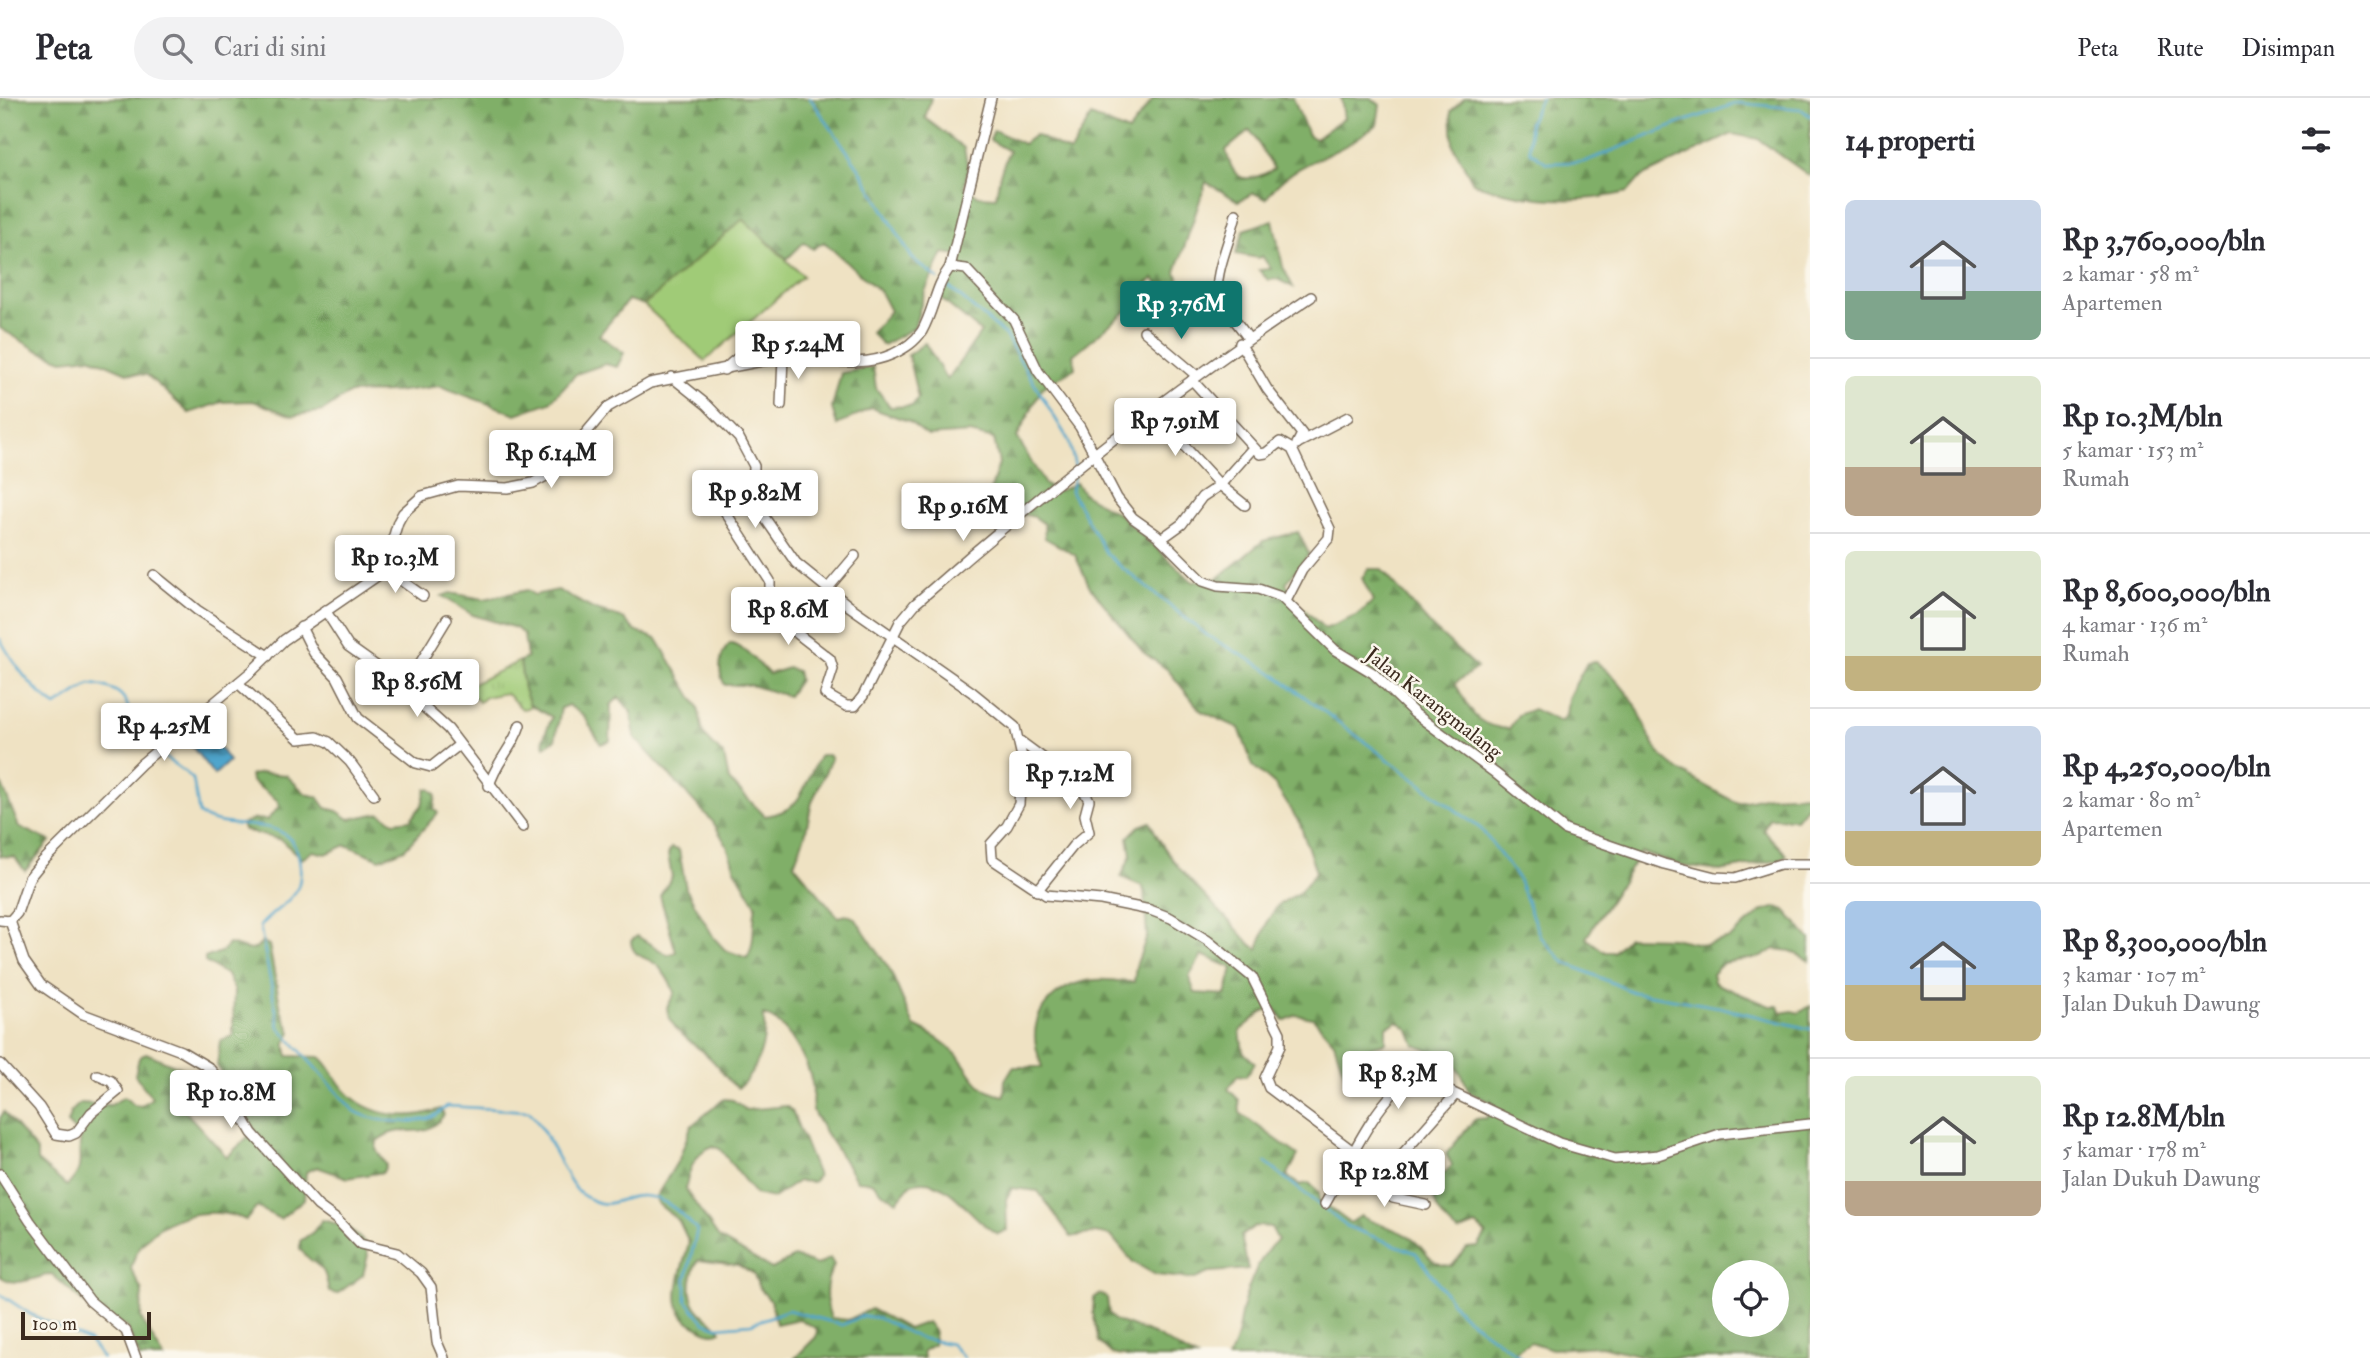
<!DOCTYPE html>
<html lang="id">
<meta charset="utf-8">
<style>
body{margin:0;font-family:"IM FELL Double Pica",serif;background:#f2f2f3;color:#2b2b33;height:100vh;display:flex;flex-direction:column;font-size:26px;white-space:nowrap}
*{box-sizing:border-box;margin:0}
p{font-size:23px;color:#7c7c81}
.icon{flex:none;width:38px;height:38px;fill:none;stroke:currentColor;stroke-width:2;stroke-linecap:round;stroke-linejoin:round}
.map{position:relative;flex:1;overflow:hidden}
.panel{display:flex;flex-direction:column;background:#fff;width:560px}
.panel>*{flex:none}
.tools{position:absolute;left:1712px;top:1162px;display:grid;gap:14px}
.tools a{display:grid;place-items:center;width:77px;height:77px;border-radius:50%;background:#fff;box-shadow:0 7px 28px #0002;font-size:35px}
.scale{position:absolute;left:21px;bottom:18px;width:130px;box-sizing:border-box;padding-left:7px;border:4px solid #3b2a1e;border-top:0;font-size:19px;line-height:24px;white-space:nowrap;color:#3b2a1e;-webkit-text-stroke:5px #fbf7ec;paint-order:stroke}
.price{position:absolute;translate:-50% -60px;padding:0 16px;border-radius:7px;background:#fff;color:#222;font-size:23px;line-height:46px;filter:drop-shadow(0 2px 4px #0008)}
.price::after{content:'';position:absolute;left:50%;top:42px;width:21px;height:16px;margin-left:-10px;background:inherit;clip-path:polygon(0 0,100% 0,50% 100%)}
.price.current{background:#0f766e;color:#fff}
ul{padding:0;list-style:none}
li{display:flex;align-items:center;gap:21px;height:175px;padding:0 35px}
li+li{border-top:2px solid #e1e1e2}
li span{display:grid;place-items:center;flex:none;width:196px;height:140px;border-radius:10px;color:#555}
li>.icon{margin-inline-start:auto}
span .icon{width:84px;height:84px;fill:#fffc;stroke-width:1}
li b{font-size:30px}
h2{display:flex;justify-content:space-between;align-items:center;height:84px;padding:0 35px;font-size:30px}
header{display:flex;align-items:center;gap:42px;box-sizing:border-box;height:98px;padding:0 35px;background:#fff;border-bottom:2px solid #e1e1e2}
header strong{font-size:33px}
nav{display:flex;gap:38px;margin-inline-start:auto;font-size:24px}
.search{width:490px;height:63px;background:#f2f2f3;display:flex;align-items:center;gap:18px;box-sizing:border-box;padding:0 24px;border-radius:38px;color:#7c7c81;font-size:26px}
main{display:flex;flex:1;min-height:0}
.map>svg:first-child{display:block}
</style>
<header>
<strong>Peta</strong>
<div class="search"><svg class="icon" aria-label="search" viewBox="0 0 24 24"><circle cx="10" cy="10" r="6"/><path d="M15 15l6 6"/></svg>Cari di sini</div>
<nav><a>Peta</a><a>Rute</a><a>Disimpan</a></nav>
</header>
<main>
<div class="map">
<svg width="1810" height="1260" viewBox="0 0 1810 1260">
<defs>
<pattern id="grass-tufts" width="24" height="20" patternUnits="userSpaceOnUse" patternTransform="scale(1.75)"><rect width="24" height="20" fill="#a0cb77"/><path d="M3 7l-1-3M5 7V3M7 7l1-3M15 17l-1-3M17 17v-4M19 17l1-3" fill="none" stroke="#8bae66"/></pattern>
<pattern id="forest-firs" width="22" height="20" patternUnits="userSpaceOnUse" patternTransform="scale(1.75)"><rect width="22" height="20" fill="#80af68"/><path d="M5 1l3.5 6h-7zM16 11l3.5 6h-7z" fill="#6a8f55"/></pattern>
<pattern id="water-ripples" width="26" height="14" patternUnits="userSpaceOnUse" patternTransform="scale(1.75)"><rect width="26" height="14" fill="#50a5cc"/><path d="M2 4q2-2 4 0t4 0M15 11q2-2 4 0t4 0" fill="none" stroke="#4487a5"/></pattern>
</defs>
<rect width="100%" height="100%" fill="#fbf7ec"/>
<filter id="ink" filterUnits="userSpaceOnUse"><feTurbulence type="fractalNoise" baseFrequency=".0143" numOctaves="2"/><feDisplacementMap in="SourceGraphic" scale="14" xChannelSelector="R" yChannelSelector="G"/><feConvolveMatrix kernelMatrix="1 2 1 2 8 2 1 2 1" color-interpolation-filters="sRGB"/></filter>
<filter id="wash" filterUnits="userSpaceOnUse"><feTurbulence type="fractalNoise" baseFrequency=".00686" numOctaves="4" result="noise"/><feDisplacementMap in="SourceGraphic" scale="28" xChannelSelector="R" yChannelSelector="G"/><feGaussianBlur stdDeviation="1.57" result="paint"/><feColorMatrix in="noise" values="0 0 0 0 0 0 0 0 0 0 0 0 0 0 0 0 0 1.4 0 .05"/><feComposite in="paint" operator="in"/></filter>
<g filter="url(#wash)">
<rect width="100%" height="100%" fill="#efe2c3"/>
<polygon fill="url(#grass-tufts)" stroke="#6e7a4a" stroke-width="2" points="520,563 524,591 530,607 528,610 522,611 506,595 485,599 479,604 466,589"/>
<g fill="url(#forest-firs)" stroke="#5e6c43" stroke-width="2" fill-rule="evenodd">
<path d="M 0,0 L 931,0 L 925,20 L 964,50 L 968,71 L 964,88 L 979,98 L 996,99 L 1000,76 L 1009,53 L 990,42 L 994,32 L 1023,46 L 1035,37 L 1070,54 L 1091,18 L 1128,34 L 1154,0 L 1293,0 L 1308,37 L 1315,41 L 1344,20 L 1341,0 L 1371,0 L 1380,7 L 1377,27 C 1364,35 1352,45 1339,51 C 1312,64 1283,74 1266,101 L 1254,95 L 1238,103 L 1206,84 L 1176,174 L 1184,196 L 1171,206 L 1154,180 L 1132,197 L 1129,211 L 1073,257 L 1075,270 L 1042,290 L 1017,339 L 1045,387 L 1059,393 L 1076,385 L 1084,396 L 1120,417 L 1193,484 L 1218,480 L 1263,443 L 1298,434 L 1309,456 L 1286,485 L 1297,505 L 1325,531 L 1358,517 L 1373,503 L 1362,480 L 1368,471 L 1381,471 L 1432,529 L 1477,570 L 1455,585 C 1471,613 1473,628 1509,631 L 1518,617 L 1533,611 L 1560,624 L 1566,617 L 1568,600 L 1587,565 L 1595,564 C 1610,572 1627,594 1636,608 C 1645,624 1648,641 1660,656 C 1674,673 1717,694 1737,705 L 1768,698 L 1810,696 L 1809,705 L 1796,721 L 1769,720 L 1763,732 L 1787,757 L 1780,762 L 1720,773 L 1683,768 L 1641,754 L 1586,840 L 1605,854 L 1614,854 L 1628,839 L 1672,840 L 1705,847 L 1730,840 L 1761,814 L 1777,809 L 1785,812 L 1810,841 L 1810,863 L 1791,853 L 1775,851 L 1761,859 L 1723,865 L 1712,876 L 1714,884 L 1721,888 L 1770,908 L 1778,908 L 1782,915 L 1792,913 L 1799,915 L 1810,908 L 1810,1260 L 1651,1260 L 1601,1248 L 1552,1251 L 1531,1244 L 1516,1253 L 1516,1260 L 1228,1260 C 1238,1245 1238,1228 1242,1211 C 1247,1191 1261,1153 1278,1142 L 1271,1129 L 1255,1128 L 1241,1138 L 1248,1171 L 1211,1174 L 1195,1181 L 1156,1177 L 1133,1164 L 1111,1138 L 1095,1135 L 1071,1139 L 1038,1093 L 1012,1090 L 1006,1101 L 1007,1132 L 998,1136 C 970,1123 948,1073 911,1086 L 897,1103 L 883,1095 L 872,1084 L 857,1083 C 844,1060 827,1040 815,1017 C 809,1006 815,997 812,985 C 808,963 786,922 763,917 C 768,941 758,974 738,990 C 726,983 722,972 712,962 C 697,946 668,933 667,909 L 675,895 C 671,886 666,877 659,869 C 649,858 632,861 631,843 L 637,838 L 668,857 L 676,854 L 660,798 L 672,779 L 668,757 L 671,750 L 679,752 L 686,791 L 714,840 L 725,852 L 747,860 C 756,845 752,824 756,807 L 735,771 L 727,748 L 713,724 L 635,640 L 631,614 L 619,599 L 611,607 L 610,643 L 601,646 L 584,618 L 568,607 L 561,610 L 555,642 L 545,648 L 543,641 L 552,619 L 530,607 L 524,591 L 520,563 L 527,560 L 524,537 L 516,530 L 473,517 L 442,498 L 450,495 L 484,501 L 527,492 L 534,497 L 558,492 L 593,511 L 624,521 L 635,533 L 657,541 L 698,609 L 703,636 L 724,658 L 729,682 L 765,718 C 805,713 803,686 820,657 L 828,657 L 831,661 L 812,704 L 805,737 L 794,766 L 838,819 L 847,817 L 855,820 L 890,872 L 914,928 C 930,935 944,943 956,956 C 974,976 974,992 1004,998 L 1005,982 L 1013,969 L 1042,969 C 1039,959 1034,947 1035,936 C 1036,904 1066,884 1095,882 C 1108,881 1122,884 1134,884 L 1136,868 L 1147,838 L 1144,793 L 1142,788 L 1121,779 L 1131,757 L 1128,739 L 1139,728 L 1150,724 C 1173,775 1216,805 1250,846 L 1258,851 L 1268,822 L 1278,807 L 1300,794 L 1316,774 L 1300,726 L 1275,687 L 1253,668 L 1239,630 L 1201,613 L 1168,572 L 1143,554 L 1090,489 L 1075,457 L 1045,440 L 1044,426 L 1035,419 L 1017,415 L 999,431 L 986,407 L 999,365 L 994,341 L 970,335 L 928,338 L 908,323 L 871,310 L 837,327 L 832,310 L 841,275 L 873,269 L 876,290 L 890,309 L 912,308 L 918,300 L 908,257 L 925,245 L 947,282 L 981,234 L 939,199 L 960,157 L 943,155 L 925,193 L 914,230 L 883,247 L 871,235 L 890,213 L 880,194 L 824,144 L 813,151 L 804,144 L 787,161 L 743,121 L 644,207 L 628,202 L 599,237 L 624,255 L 617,269 L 605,266 L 576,276 L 550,304 L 516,316 L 440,288 L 394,294 L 350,295 L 323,313 L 292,318 L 253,303 L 222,304 L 189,315 L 147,277 L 127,275 L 90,259 L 63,262 L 37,252 L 0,230 ZM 1250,32 L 1274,71 C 1245,87 1233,84 1226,52 ZM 1202,857 L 1233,870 L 1226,897 L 1195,895 L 1189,879 ZM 1275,910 L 1284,923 L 1296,917 L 1313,920 L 1334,944 L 1345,978 L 1354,983 L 1370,965 L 1363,958 C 1373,942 1377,951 1386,944 L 1386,929 L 1398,923 L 1409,932 L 1415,947 L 1450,961 L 1463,979 L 1469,994 L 1493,1005 L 1487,1020 L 1475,1021 L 1446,1056 L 1452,1067 C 1448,1074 1444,1074 1440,1080 C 1424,1100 1442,1121 1458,1134 L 1476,1127 L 1486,1136 L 1478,1149 L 1467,1150 L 1452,1168 C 1425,1166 1429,1153 1412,1141 C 1397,1129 1377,1128 1361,1118 L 1350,1125 L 1319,1102 L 1319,1094 L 1309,1085 L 1299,1087 L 1287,1078 L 1298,1057 L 1240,1015 L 1239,1002 L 1228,991 L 1238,977 L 1246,978 L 1255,965 L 1243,954 L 1240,933 L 1261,915 ZM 1724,1174 L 1776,1174 L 1776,1227 L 1724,1227 Z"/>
<path d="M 1465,0 L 1810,0 L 1810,78 L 1758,41 L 1732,36 L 1641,79 L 1628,94 C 1575,107 1525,103 1473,85 L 1453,47 L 1451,13 Z"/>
<polygon points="1273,122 1283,169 1293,189 1277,181 1268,182 1259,172 1271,171 1262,158 1258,160 1236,156 1244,132"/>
<path d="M 731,545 L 746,553 L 769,576 L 788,570 L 797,573 L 799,582 L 788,598 L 750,587 L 725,587 C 717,574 719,554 731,545 Z"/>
<polygon points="263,675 286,677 306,696 318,699 326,710 337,713 349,721 380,715 394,724 410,722 422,707 426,691 430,691 436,696 434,711 438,715 405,751 380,761 346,747 326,756 313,753 302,761 281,742 244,732 242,726 254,721 267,722 279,709 277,702 251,683 250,677"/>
<polygon points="0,682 19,729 50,743 25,773 15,759 0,758"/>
<path d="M 262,844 L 269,847 L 281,912 L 291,934 L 285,946 L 288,958 L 320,959 C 329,966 333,977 340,986 C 363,1018 405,1024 441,1011 L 444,1017 C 422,1047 403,1021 377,1043 L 376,1051 L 386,1067 L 383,1074 L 348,1080 L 317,1069 L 306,1074 L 304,1101 L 280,1121 L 257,1109 L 246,1122 C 205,1103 140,1122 131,1171 L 142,1193 L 141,1221 L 164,1260 L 140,1260 L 127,1229 L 84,1205 L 52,1176 C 34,1179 16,1191 0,1178 L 0,1020 L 4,1014 L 37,1053 L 37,1063 L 67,1088 C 87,1068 76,1063 81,1039 L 67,1025 L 71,1014 L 80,1005 L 111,1007 L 124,999 L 134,1007 L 141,1008 L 152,1000 L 135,977 L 139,960 L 146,955 L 188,973 L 189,981 L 184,987 L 186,1003 L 183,1011 L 227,1059 L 255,1032 C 241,1011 233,988 217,968 L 220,943 L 233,938 L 234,892 L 227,877 L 205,864 L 205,860 L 223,853 L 228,846 C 243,848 252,859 262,844 Z"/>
<path d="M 724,1001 L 733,1002 L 746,1012 L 786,1008 L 792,1013 L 818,1078 L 813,1084 L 798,1083 L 773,1100 L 755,1096 L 720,1051 L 713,1048 C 695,1054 687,1075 686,1092 L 719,1140 L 772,1171 L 794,1159 L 817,1167 L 830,1160 L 834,1167 C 824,1184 824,1202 831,1220 L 848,1222 L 871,1211 L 908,1231 L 927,1224 L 935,1234 L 933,1247 L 923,1253 L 924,1260 L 795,1260 L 816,1239 L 817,1231 L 799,1221 L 776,1226 L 771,1204 L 759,1189 L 753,1175 L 738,1167 L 698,1162 C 689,1178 686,1201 701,1215 C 708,1222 715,1223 721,1233 C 712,1238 705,1233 696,1228 C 662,1211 683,1172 689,1144 L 679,1123 L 657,1105 L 656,1099 L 679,1061 L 691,1028 Z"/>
<path d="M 322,1122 L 346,1128 L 364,1144 L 368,1157 L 363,1177 L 337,1196 L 329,1194 C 323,1159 319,1175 300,1151 L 300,1143 L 313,1134 Z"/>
<polygon points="1100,1196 1107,1200 1109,1216 1114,1222 1153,1236 1196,1260 1134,1260 1112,1256 1099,1244 1093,1214 1094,1200"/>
</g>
<polygon fill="#a0cb77" stroke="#6e7a4a" stroke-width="2" points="743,121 803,178 705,263 644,207"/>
<polygon fill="url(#water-ripples)" stroke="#466875" stroke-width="2" points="201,624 229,663 214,677 185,639"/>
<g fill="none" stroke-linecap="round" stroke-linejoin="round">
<g stroke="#50a5cc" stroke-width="2.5">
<polyline points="810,0 859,70 912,160 938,181"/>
<polyline points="1541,0 1529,25 1530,53 1547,65 1584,64 1683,24 1738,5 1801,11 1810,18"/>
<polyline points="944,185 1005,237 1069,343 1075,369"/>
<polyline points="1074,376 1071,393 1106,455 1120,468 1208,538 1270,573 1481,731 1517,779 1540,838 1564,864 1633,894 1719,909 1810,931"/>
<path d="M 0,541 C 15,568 31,590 56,608 L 90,586 C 144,593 118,618 146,644 C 160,659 179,667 193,681 L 199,716 C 230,739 295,708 300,768 C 301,778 300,790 292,798 C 283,809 270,816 260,828 L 279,929 L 353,1012 C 371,1024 406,1026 427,1021 C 434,1020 441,1013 447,1008 L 529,1013 C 547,1031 566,1085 581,1096 C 611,1117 616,1097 643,1098 C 666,1099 682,1116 697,1132 L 686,1181 L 686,1202 L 704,1224 L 718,1229 L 751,1226 L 788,1212 L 842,1227 L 862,1218 L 878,1220 L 919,1240 L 951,1246 L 964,1260"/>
<polyline points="1266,1065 1346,1128 1416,1155 1460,1215 1522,1260"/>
<polyline points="0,1196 30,1216 89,1243 102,1260"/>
</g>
</g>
</g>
<g filter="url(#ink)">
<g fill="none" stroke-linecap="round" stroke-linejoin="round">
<g stroke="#7a6a58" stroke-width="12">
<g id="minor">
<path d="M 1236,116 C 1232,137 1215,174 1218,192 C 1221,208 1239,226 1248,240"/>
<polyline points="950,169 991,0"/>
<polyline points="1144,233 1197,278"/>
<polyline points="1240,245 1267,291 1302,336 1297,346"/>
<path d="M 724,272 C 741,255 773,232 799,242 C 809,246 819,255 828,261"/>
<polyline points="672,279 707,307 739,340 754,368 753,403 796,465 849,508 972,594 1015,629 1022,659 1019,706 1007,728 991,746 992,761 1046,797 1101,802 1150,812 1171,820 1207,842 1252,879 1280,935 1280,948 1265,980 1269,990 1353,1053 1390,1070 1455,997"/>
<polyline points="1192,282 1260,356 1266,355 1280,344 1292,351 1330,431 1329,440 1302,472 1286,503"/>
<polyline points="781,307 783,259"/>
<polyline points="1152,313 1220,387 1245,407"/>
<polyline points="1298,345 1348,319"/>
<path d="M 752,393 L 731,407 L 726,415 L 770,483 L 770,493 L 763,509 L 830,561 L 833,571 L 825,596 L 846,608 L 855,608 L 863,598 L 900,524 L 915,506 C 1040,395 1172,292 1311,199"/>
<polyline points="1161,441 1182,426 1202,399 1220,387 1253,350"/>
<polyline points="385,471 423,498"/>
<polyline points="154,477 197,512 268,558"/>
<polyline points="828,490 855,458"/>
<polyline points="325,512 348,548 386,575 448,631 523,729"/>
<polyline points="301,529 314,555 337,579 358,620 416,665 431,669 459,647"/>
<polyline points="238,585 299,641 317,639 329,644 350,664 374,697"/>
<polyline points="405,590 447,521"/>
<polyline points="1020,643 1081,688 1089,702 1085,717 1089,734 1073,748 1037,793"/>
<path d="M 489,688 C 495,665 513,650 520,627"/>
<path d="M 0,822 L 10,823 L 17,815 L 29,780 L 42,764 L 141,666 L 252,573 L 284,542 L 383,474 L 398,424 L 403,415 L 422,398 L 458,388 L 508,390 L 533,385 L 553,374 L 608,309 L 650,285 L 783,259 C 822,257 855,273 893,256 C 905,250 915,244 922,233 C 934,212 935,189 950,169 L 966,171 L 1014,222 L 1038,273 L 1080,329 L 1117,400 L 1133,420 L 1157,437 L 1203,483 L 1218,488 L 1258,491 L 1281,499 L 1335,552 L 1373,575 L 1414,615 L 1495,675 L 1565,732 L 1664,766 L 1715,779 L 1735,780 L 1780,766 L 1810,766"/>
<polyline points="10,823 24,863 41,887 83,916 181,953 208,969 224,987 252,1035 318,1108 337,1122 360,1146 397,1155 421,1175 431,1189 437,1244 444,1260"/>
<polyline points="0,966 39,1009 56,1036 69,1038 76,1035 91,1015 118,993 111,983 97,977"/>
<polyline points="1390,1071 1393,1100 1426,1107"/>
<polyline points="0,1076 30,1123 90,1203 126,1233 136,1260"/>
<path d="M 1325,1106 C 1342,1078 1378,996 1409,984 C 1418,981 1427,984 1436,987 L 1559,1045 L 1615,1061 L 1658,1057 L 1720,1036 L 1810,1026"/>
</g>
</g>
<use href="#minor" stroke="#fff" stroke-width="9"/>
</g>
</g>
<g text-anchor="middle" stroke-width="5" stroke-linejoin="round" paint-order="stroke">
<g font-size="21" fill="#3b2a1e" stroke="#fbf7ec">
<text transform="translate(1434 605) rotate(38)" y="7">Jalan Karangmalang</text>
</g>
</g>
</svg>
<div class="tools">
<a><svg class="icon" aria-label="locate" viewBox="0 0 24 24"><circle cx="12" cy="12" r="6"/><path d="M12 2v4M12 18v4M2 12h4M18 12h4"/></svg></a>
</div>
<div class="scale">100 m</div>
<b class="price current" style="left:1181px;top:243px">Rp 3.76M</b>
<b class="price" style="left:798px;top:283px">Rp 5.24M</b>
<b class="price" style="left:1175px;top:360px">Rp 7.91M</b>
<b class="price" style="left:551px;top:392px">Rp 6.14M</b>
<b class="price" style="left:755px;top:432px">Rp 9.82M</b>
<b class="price" style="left:963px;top:445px">Rp 9.16M</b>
<b class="price" style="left:395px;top:497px">Rp 10.3M</b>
<b class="price" style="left:788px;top:549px">Rp 8.6M</b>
<b class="price" style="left:417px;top:621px">Rp 8.56M</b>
<b class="price" style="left:164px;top:665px">Rp 4.25M</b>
<b class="price" style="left:1070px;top:713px">Rp 7.12M</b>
<b class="price" style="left:1398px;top:1013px">Rp 8.3M</b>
<b class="price" style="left:231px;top:1032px">Rp 10.8M</b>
<b class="price" style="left:1384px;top:1111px">Rp 12.8M</b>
</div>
<section class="panel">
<h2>14 properti<svg class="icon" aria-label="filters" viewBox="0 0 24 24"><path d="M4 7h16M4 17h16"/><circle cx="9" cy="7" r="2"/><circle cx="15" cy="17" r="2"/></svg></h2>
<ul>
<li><span style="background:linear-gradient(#c9d6e8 65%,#7fa58c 0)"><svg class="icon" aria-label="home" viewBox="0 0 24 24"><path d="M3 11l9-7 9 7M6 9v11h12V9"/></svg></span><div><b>Rp 3,760,000/bln</b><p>2 kamar · 58 m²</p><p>Apartemen</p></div></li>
<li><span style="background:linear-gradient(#dfe7d0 65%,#b9a48a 0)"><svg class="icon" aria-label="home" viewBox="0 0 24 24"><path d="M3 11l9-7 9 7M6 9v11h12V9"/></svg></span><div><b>Rp 10.3M/bln</b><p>5 kamar · 153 m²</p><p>Rumah</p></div></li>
<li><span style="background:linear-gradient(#dfe7d0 75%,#c2b280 0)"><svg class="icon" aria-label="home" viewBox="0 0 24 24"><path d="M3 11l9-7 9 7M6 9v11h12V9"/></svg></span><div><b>Rp 8,600,000/bln</b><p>4 kamar · 136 m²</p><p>Rumah</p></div></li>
<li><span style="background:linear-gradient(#c9d6e8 75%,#c2b280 0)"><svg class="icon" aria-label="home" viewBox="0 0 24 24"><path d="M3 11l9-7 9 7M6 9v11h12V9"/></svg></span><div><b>Rp 4,250,000/bln</b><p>2 kamar · 80 m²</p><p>Apartemen</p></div></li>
<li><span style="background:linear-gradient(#a9c7e8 60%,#c2b280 0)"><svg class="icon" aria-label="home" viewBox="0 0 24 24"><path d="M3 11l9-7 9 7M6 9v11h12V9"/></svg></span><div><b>Rp 8,300,000/bln</b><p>3 kamar · 107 m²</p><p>Jalan Dukuh Dawung</p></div></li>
<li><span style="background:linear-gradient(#dfe7d0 75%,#b9a48a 0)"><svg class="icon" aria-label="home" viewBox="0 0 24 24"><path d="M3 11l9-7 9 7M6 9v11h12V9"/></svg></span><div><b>Rp 12.8M/bln</b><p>5 kamar · 178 m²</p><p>Jalan Dukuh Dawung</p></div></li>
</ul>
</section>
</main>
